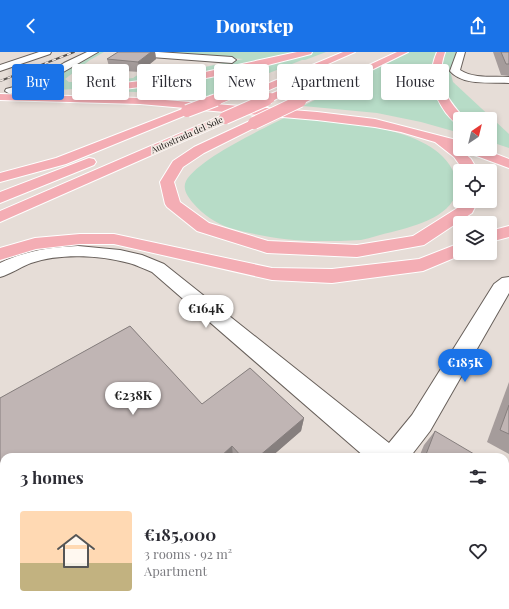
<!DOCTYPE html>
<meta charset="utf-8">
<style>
body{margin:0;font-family:"Playfair Display",serif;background:#f2f2f3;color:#2b2b33;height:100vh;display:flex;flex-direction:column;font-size:15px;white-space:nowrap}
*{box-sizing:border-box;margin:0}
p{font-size:13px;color:#7c7c81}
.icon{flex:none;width:22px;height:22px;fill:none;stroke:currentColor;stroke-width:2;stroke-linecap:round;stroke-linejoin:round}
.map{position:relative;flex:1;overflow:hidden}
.sheet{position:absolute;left:0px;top:401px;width:509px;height:156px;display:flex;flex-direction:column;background:#fff;border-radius:12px 12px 0 0;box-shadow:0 2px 6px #0003}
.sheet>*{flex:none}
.hud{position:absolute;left:12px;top:12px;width:485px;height:36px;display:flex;gap:8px}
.needle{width:26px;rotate:35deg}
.controls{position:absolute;left:453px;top:60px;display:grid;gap:8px}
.controls a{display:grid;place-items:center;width:44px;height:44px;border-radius:4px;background:#fff;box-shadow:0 2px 6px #0003;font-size:20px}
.price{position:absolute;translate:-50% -34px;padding:0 9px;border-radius:14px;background:#fff;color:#222;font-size:13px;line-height:26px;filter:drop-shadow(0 1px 2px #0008)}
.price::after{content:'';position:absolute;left:50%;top:24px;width:12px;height:9px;margin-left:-6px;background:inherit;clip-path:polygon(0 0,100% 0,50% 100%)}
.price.selected{background:#1a73e8;color:#fff}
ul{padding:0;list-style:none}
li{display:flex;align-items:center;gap:12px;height:100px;padding:0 20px}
li span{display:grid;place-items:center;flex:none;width:112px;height:80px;border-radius:4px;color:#555}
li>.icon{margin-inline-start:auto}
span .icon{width:48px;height:48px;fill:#fffc;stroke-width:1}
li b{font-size:17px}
h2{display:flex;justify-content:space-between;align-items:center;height:48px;padding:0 20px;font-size:17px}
.tag{padding:0 14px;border-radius:4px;background:#fff;box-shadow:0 2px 6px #0003;font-size:14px;line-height:36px}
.tag.selected{background:#1a73e8;color:#fff}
header{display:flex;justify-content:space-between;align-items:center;height:52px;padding:0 20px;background:#1a73e8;color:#fff;font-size:18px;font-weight:800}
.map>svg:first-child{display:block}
</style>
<header><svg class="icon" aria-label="back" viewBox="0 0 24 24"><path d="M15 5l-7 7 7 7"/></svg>Doorstep<svg class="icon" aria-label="share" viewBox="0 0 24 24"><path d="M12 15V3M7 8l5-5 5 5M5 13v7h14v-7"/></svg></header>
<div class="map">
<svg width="509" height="557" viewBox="0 0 509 557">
<rect width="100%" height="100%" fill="#e6ddd7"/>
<g fill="#b7dcc7">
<path d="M 99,0 L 104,0 L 90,8 L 65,27 L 69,30 L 98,30 L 133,26 L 151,14 L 195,17 L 243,7 L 141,0 L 300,0 C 220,19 140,34 57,38 L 50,31 L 53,26 Z"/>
<path d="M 312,0 L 326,0 L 305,8 L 302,8 L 211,44 L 115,39 L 117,38 C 183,29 248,16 312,0 Z"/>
<path d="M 409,0 L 438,0 C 421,28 441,54 460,74 L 460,81 L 421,70 L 377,61 L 303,54 Z"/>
<path d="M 446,0 L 456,0 L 450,19 L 453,30 L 509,82 L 509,96 L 497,92 L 490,86 L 490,67 L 466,67 C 445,48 434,28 446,0 Z"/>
<path d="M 288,64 C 334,70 434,72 454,121 C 469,160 419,173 392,180 C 382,182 371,186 361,188 C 347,189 332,189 319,189 C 289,189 258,184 230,176 C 217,172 202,162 193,151 C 188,145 182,137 186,129 C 199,106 263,77 288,64 Z"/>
</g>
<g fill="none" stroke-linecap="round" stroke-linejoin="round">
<g stroke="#68605b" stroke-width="2">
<g id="minor">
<polygon points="39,0 51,0 50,2 0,19 0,13"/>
<polygon points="87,0 98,0 39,34 10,42 5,39 6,37 33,30 64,11"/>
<polygon points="120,0 158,0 232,5 236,8 232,11 124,3"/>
<path d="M 457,0 L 465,0 L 460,18 C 474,27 493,24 509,25 L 509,31 C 491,30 463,34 450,19 Z"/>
<path d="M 78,194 L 120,198 L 142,203 L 164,212 L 389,391 L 412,363 L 494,232 L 502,226 L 509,225 L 509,241 L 430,379 L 410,405 L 365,405 L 152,220 C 144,217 137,213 129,211 C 99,203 60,201 31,211 C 20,215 11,222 0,225 L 0,211 C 25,199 51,195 78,194 Z"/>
<polygon points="256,553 291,553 289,557 254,557"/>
<polygon points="301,553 337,553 339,557 303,557"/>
</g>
</g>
<g stroke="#fff" stroke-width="2">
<g id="highway">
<polygon points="297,0 312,0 311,2 256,16 196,28 108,39 103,36 108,33 196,22"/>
<polygon points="343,0 355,0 251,46 247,47 242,44 243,42"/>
<polygon points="397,0 408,0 304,51 296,51 294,49 296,47"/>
<path d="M 437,0 L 445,0 C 435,30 445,45 465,67 L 460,67 L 460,73 C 454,71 450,66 446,61 C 432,41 427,23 437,0 Z"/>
<polygon points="320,21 323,22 325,24 323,26 274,48 266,48 265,46 266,44"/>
<polygon points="0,42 140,46 317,60 375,67 460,89 460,97 471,107 478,119 464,119 454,105 435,90 401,80 375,75 317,68 191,57 193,59 191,61 66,112 0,130 0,121 56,106 185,56 140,52 0,48"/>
<polygon points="225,62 229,63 231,66 229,69 0,170 0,159"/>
<polygon points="254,67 258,68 260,71 258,74 204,101 183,115 174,130 180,150 209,171 268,189 357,193 413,184 459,155 462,149 478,149 472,161 424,193 357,205 267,201 261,199 197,179 167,155 165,152 160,130 173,109 194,95"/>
<polygon points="464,97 483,97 509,107 509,116 466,100"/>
<polygon points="89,106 94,107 96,110 94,113 0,151 0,140"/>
<polygon points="509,174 509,185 490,190 490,179"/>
<polygon points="80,182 114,182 272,216 332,217 419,207 460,191 460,201 466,201 423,219 332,231 272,228 114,192 80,192 36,197 0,208 0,196 35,186"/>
</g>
</g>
<use href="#minor" fill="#fff" fill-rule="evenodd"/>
<use href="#highway" fill="#f4adb4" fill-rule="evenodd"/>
<g stroke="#56514e" stroke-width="2">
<polyline id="rail" points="0,29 74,0"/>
</g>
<use href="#rail" stroke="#f3eae4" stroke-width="1.5" stroke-dasharray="4" stroke-linecap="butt"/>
<g stroke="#fff" stroke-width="11" stroke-linecap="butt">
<g id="highway-bridge-far1">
<polyline points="214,49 233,41"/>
<polyline points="264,49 270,46"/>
</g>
</g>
<g stroke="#fff" stroke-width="14" stroke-linecap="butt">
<g id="highway-bridge">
<polyline points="187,59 216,48"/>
<polyline points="225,66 266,48"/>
<polyline points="254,71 300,49"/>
</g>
</g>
<use href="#highway-bridge-far1" stroke="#f4adb4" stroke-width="10"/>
<use href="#highway-bridge" stroke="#f4adb4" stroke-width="12"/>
</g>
<g fill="#a59c9b">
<polygon points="118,0 155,0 156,7 140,20 110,18 107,7"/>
<polygon points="493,0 509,0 509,24 501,23"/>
<polygon points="130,274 202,352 250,316 304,366 301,379 271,405 4,405 4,553 133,553 128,557 0,557 0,346"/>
<polygon points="509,330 509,402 487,390"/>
<polygon points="435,379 473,405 419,405 424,393"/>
<polygon points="505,423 509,425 509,557 484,557 485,553 505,553"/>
<polygon points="399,553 462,553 461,557 405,557"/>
</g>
<g fill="#867f7e">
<polygon points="151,0 155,0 156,7 140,20 138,10"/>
<polygon points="304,366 301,379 271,405 258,405"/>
<polygon points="232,394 233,405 220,405"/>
<polygon points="120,553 133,553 128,557 115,557"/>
</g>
<g fill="#c0b5b4" stroke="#867f7e">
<polygon points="118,0 151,0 138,10 107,7"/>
<polygon points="501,0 509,0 509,12 506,12"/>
<polygon points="130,274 202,352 250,316 304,366 258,405 242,405 232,394 220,405 4,405 4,553 120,553 115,557 0,557 0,346"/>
<polygon points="509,353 509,382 500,378"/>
<polygon points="435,379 474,402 473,405 425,405"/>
<polygon points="505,423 509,425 509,465 505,463"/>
<polygon points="509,532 509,557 503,557 504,553 505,553 505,547"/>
<polygon points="418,553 462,553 461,557 423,557"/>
</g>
<g text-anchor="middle" stroke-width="3.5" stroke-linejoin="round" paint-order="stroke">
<g font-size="9" fill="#181513" stroke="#f3eae4">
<text transform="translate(187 83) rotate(-24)" y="3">Autostrada del Sole</text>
</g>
</g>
</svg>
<div class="controls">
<a><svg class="needle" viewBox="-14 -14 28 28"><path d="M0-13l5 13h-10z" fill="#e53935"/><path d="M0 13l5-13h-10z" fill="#7c7c81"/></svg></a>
<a><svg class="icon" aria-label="locate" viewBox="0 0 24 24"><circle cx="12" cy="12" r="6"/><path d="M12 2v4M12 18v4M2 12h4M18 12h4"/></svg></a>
<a><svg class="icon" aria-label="layers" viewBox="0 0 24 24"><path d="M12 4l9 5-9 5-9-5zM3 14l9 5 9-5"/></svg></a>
</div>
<b class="price" style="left:206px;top:277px">€164K</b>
<b class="price selected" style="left:465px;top:331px">€185K</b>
<b class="price" style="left:133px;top:364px">€238K</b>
<div class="hud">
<a class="tag selected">Buy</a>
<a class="tag">Rent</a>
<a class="tag">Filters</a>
<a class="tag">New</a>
<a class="tag">Apartment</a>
<a class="tag">House</a>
</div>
<section class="sheet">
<h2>3 homes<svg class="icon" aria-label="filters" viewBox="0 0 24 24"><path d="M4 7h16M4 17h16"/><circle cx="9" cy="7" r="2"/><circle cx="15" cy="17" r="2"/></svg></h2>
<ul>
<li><span style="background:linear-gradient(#ffd9b3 65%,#c2b280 0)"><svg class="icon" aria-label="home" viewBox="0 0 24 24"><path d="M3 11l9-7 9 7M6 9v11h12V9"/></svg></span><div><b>€185,000</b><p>3 rooms · 92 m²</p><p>Apartment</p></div><svg class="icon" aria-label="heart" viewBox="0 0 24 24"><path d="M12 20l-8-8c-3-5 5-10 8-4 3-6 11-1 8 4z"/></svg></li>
</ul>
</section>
</div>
